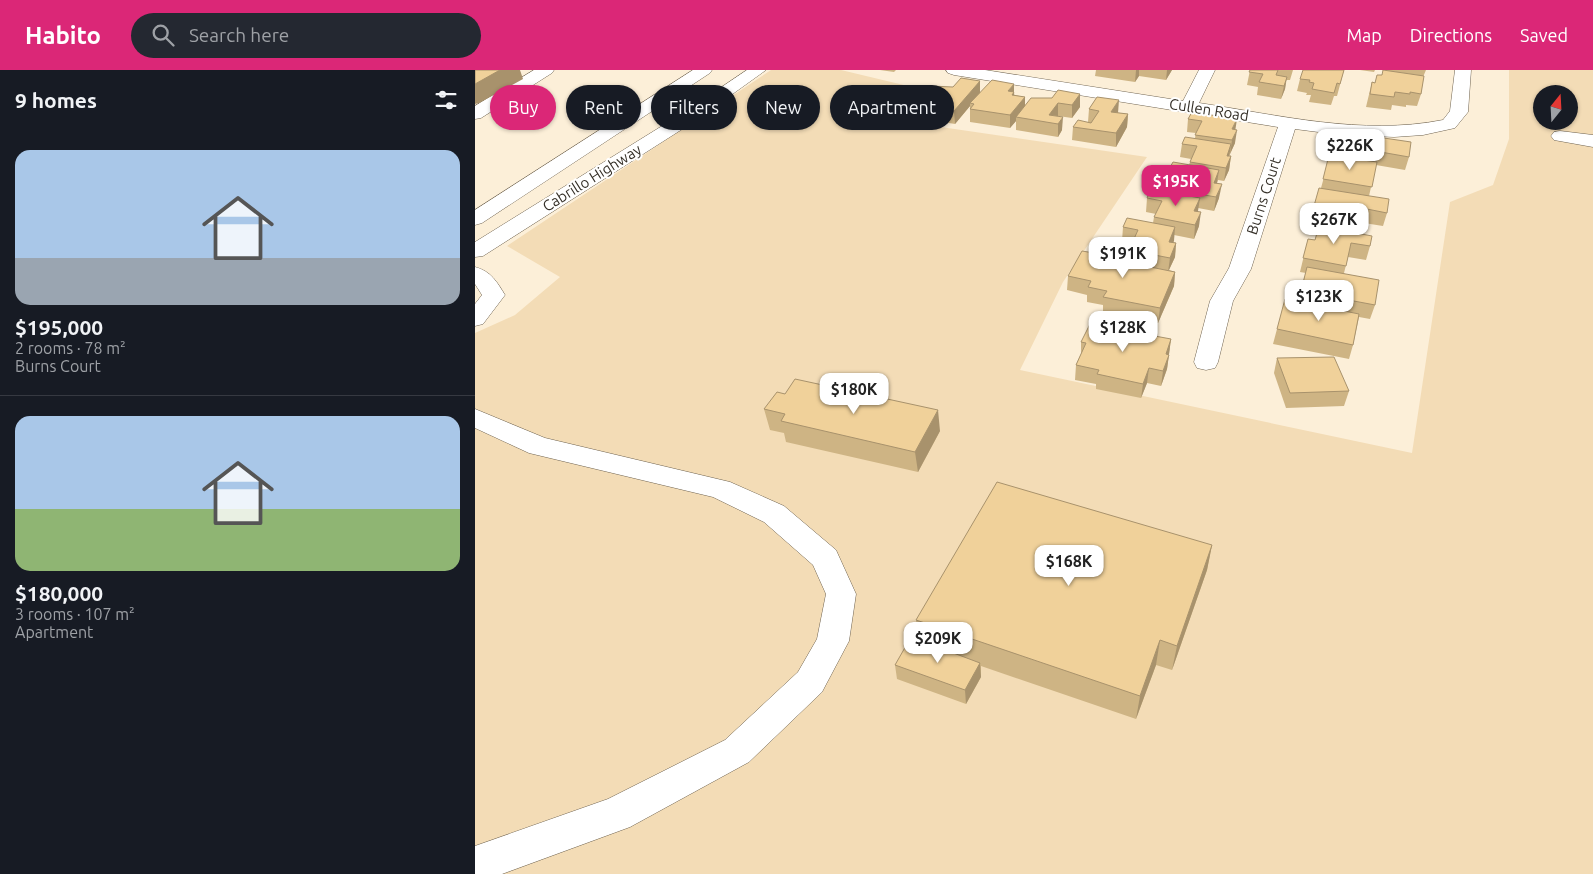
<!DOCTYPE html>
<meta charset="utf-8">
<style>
body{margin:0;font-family:Ubuntu,sans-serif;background:#242831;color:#f1f3f6;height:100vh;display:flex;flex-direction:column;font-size:19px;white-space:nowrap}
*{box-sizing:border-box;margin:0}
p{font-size:16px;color:#9ea1a6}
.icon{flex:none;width:28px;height:28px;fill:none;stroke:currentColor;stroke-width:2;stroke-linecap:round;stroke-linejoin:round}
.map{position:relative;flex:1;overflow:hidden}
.panel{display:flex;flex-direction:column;background:#171b24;width:475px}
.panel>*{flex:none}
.top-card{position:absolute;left:15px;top:15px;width:475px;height:45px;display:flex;gap:10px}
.needle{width:32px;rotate:18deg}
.buttons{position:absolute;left:1058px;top:15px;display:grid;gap:10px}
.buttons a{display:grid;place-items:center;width:45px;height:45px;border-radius:50%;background:#171b24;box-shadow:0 1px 4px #0004;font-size:25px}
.price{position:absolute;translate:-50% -42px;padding:0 11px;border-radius:10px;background:#fff;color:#222;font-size:16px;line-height:32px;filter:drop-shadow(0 1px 2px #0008)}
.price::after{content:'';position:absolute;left:50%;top:30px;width:15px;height:11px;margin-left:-8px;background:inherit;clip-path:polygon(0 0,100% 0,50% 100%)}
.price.selected{background:#db2777;color:#fff}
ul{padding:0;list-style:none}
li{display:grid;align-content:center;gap:10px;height:265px;padding:0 15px}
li+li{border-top:1px solid #363941}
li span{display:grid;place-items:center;height:155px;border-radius:15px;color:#555}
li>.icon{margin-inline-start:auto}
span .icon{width:90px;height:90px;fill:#fffc;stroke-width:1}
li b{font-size:21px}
h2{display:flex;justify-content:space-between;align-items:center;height:60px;padding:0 15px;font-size:21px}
.tag{padding:0 18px;border-radius:22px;background:#171b24;box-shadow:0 1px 4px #0004;font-size:18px;line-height:45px}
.tag.selected{background:#db2777;color:#fff}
header{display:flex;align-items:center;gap:30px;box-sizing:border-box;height:70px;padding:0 25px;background:#db2777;color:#fff}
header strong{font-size:24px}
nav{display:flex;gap:28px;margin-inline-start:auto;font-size:18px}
.search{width:350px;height:45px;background:#242831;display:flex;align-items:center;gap:12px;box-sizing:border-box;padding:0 18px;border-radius:28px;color:#9ea1a6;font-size:19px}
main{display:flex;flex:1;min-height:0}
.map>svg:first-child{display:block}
</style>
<header>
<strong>Habito</strong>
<div class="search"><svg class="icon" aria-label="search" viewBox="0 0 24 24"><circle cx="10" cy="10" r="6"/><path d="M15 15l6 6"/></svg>Search here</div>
<nav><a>Map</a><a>Directions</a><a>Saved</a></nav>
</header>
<main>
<section class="panel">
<h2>9 homes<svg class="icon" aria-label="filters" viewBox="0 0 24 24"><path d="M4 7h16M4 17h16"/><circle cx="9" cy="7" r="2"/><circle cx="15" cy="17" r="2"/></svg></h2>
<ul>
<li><span style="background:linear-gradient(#a9c7e8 70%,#9aa5b1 0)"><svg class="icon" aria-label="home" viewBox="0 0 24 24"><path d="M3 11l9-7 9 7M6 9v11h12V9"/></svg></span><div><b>$195,000</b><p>2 rooms · 78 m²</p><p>Burns Court</p></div></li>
<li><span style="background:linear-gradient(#a9c7e8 60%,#8fb573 0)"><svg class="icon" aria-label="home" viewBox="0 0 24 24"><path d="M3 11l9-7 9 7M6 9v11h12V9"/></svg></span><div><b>$180,000</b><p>3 rooms · 107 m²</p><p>Apartment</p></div></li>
</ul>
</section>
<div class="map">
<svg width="1118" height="804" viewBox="0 0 1118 804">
<rect width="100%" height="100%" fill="#fcefd8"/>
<path fill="#f3dcb6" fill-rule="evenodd" d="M 296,0 L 366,0 L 437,17 L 411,49 L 672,87 L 588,212 L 545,300 L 937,383 L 975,132 L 1018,115 L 1034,69 L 1034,0 L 1118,0 L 1118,804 L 0,804 L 0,263 L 40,245 L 85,207 L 32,176 ZM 1066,24 L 1094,24 L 1094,51 L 1066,51 Z"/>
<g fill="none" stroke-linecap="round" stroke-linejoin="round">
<g stroke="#6f6350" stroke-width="1">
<g id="minor">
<polygon points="59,0 79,0 77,3 6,48 0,49 0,36"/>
<path d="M 471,0 L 510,0 L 708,31 L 724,0 L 740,0 L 724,33 C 804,45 887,66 968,50 L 975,41 L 980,0 L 996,0 L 993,42 L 980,58 L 948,65 L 919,67 L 859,64 L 820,59 L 776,199 L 758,231 L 743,292 L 740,298 L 731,300 L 722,298 L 719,292 L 735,231 L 754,198 L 803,57 L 479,5 L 473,3 Z"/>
<polygon points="1085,61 1118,65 1118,77 1079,70 1076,66 1079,62"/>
<path d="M 0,197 C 16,201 22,212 30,225 L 8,254 L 0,256 L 0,234 L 7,225 L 0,214 Z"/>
<polygon points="0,339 70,368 255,412 309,436 361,480 381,524 374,571 347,622 274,692 155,757 27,804 0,804 0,776 133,729 250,670 323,602 342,569 351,524 338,495 289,452 238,427 54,383 0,358"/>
</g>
</g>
<g stroke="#6f6350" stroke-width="1">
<g id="highway">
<polygon points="218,0 237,0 235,3 7,153 0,155 0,140"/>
<polygon points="272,0 291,0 220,51 8,186 0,187 0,172 208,43"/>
</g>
</g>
<use href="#minor" fill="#fff" fill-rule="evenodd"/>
<use href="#highway" fill="#fff" fill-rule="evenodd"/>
</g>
<g fill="#ceb484">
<polygon points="405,0 421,0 419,2"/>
<polygon points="621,0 697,0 691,10 664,6 660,12 620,6"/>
<polygon points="775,0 818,0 815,10 811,10 810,19 806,29 782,25 783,17 772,15"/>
<polygon points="869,0 862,26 859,26 856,35 834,32 836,25 831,25 832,23 822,21 825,9"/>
<polygon points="885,0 900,0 899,2"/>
<polygon points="910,0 951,0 948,7 946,24 942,36 931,35 931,37 917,35 916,40 891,37 897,12 900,13 907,5"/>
<polygon points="505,11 505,22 539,22 539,25 550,27 550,36 577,28 605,24 605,37 597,48 583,46 587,60 583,67 541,60 541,51 535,58 495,52 495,36 480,54 439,47 438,34 478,17"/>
<polygon points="614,39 653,44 652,57 641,77 597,70 598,57 613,52"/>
<polygon points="717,42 760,60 760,73 755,84 754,86 756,86 754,100 749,111 743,110 742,113 744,128 739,141 723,138 723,142 724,156 719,169 699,165 698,172 701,173 700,187 694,200 700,202 699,216 683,253 628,241 628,235 612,232 612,225 592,220 593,206 637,186 637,189 653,192 654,180 657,173 647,171 648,157 678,153 679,147 681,144 671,142 672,128 700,123 702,117 692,115 693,101 714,95 716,89 705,87 707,74 720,68 721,63 712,62 713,49"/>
<polygon points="859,71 934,87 930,100 901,95 894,126 912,143 908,156 889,153 886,164 895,176 891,190 873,187 869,203 900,235 895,249 884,247 878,275 874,289 798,274 802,259 823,232 831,203 825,202 833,169 840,170 843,159 834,157 837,143 846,118"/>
<polygon points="696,269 692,299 686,316 672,313 666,328 621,319 621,314 600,310 601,295 606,284 606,272"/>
<polygon points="802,288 874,321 869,336 811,338 799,303"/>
<polygon points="310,324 465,361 443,402 311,372 309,363 295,360 289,339"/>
<polygon points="737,475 732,500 697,600 681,595 661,649 506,596 506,607 491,634 422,609 420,595 444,570 441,550"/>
</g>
<g fill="#a8926c">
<polygon points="22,0 45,0 48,9 4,33 0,34 0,14"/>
<polygon points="661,0 664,0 664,6 660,12"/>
<polygon points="692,0 697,0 691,10"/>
<polygon points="812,7 810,19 806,29 809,16"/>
<polygon points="505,11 505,24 495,33 495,36 480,54 479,41"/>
<polygon points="539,14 539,23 539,22 540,35 533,21"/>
<polygon points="605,24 605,37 597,48 597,35"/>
<polygon points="550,27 550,39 541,47 541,51 535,58 535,45"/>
<polygon points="644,30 643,43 636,42"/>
<polygon points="583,33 583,46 574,45"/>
<polygon points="653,44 652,57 641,77 641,63"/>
<polygon points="588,47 587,60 583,67 583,54"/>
<polygon points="762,49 760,62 757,59"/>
<polygon points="762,60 760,73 755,84 757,70"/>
<polygon points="756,74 754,88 750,99 752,86"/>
<polygon points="756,86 754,100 749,111 751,98"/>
<polygon points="744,100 742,113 737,126 739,113"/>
<polygon points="747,114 744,128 739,141 741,127"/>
<polygon points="725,128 723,141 717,155 719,141"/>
<polygon points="726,142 724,156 719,169 720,155"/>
<polygon points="700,157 699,171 692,186 694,172"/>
<polygon points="701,173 700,187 693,202 695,188"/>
<polygon points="700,202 699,216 683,253 685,238"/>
<polygon points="696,269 694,284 689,298 691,284"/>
<polygon points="694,285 692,299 686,316 688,301"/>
<polygon points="674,298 672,313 666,328 668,314"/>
<polygon points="463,340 465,361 443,402 440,382"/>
<polygon points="737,475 732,500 697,600 702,576"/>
<polygon points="685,570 681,595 661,649 665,626"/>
<polygon points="505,593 506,607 491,634 490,620"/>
</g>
<g fill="#f0d19a" stroke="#a8926c">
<polygon points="0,0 25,0 0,14"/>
<polygon points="775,0 803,0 801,5 812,7 809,16 784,12 788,4 774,2"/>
<polygon points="828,0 869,0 865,14 862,13 859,23 837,19 839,13 834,12 835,10 825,9"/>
<polygon points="908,0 949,6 946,24 935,22 935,24 920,22 919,27 895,24 897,12 900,13 902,5 907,5"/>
<polygon points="486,8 505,11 479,41 438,34 455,16 478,17"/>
<polygon points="517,10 539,14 533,21 539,22 537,25 550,27 535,45 495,39 499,34 495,33"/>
<polygon points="583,20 605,24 597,35 583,33 574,45 588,47 583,54 541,47 556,28 577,28"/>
<polygon points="622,27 644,30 636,42 653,44 641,63 598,57 603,50 616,53 624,41 614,39"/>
<polygon points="717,42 762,49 757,59 762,60 757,70 720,65 727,51 713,49"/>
<polygon points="868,62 936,72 934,87 900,81 899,89 871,85 872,81 856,79 859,71 865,72"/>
<polygon points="710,67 756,74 752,86 756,86 751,98 715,92 722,76 707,74"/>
<polygon points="854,85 902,92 897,117 848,109"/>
<polygon points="698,92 744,100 739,113 747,114 741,127 701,120 708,104 693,101"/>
<polygon points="844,118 914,129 912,143 892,139 889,152 837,143"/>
<polygon points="676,119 725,128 719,141 726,142 720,155 679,147 687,131 672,128"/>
<polygon points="652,148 700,157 694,172 701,173 695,188 654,180 663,160 648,157"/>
<polygon points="844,156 897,166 895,176 876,173 871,196 828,188 833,169 840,170"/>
<polygon points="607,181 637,186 636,189 700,202 685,238 628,227 632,221 613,217 616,211 593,206"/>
<polygon points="832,197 904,210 900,235 826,221"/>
<polygon points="810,229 884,244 878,275 802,259"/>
<polygon points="615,254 696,269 691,284 694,285 688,301 674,298 668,314 622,304 624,300 601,295 611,273 606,272"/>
<polygon points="859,287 874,321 815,323 802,288"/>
<polygon points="320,309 463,340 440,382 306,351 310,344 289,339 302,322 310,324"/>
<polygon points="522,412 737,475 702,576 685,570 665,626 441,550"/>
<polygon points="436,567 505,593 490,620 420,595"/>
</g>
<g text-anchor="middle" stroke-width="4" stroke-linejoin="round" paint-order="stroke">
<g font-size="15" fill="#342f27" stroke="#fff">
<text transform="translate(734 40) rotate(9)" y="5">Cullen Road</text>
<text transform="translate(117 108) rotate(-32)" y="5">Cabrillo Highway</text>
<text transform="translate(789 126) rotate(-72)" y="5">Burns Court</text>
</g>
</g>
</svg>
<div class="buttons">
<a><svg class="needle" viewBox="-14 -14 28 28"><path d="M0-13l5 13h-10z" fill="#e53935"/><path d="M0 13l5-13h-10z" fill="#9ea1a6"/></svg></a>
</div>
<b class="price" style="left:875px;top:101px">$226K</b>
<b class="price selected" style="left:701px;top:137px">$195K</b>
<b class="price" style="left:859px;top:175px">$267K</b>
<b class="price" style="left:648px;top:209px">$191K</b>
<b class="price" style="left:844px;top:252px">$123K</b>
<b class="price" style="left:648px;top:283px">$128K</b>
<b class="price" style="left:379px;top:345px">$180K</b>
<b class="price" style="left:594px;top:517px">$168K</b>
<b class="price" style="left:463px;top:594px">$209K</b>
<div class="top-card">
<a class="tag selected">Buy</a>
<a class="tag">Rent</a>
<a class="tag">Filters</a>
<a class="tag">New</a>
<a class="tag">Apartment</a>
</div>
</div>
</main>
